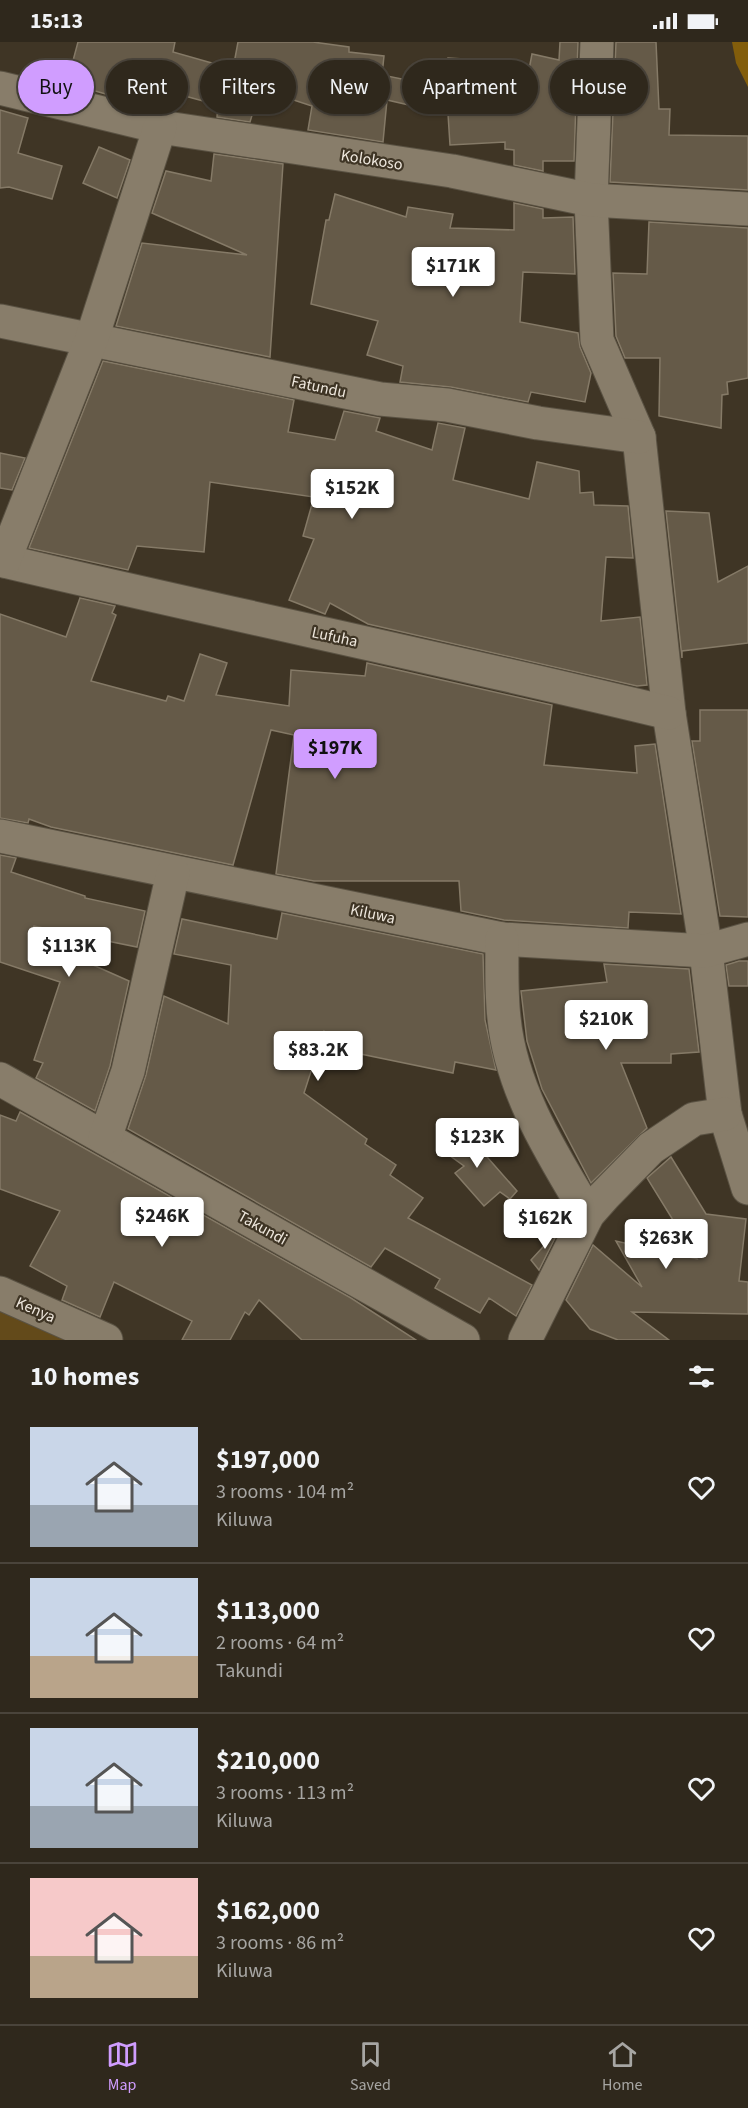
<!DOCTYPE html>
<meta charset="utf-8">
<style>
body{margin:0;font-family:"Source Sans 3",sans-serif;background:#3b3429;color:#f1f3f6;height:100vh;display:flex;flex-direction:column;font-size:22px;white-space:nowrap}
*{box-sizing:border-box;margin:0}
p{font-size:20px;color:#a7a6a3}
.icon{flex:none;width:33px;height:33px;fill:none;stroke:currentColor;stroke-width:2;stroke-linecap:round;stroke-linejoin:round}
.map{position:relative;height:1298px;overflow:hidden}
.drawer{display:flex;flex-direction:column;background:#2f281c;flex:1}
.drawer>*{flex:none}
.hud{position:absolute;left:18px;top:18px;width:712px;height:54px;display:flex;gap:12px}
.price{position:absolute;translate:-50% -51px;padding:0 14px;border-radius:6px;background:#fff;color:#222;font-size:20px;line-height:39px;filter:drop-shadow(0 2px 3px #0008)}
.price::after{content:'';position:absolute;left:50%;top:36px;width:18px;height:14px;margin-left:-9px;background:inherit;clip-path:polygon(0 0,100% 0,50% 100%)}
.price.selected{background:#d09dff;color:#111}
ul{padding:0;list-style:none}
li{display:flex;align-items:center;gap:18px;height:150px;padding:0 30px}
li+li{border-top:2px solid #4a443b}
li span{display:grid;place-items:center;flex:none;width:168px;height:120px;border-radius:0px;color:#555}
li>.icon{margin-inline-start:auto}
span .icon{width:72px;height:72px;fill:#fffc;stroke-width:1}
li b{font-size:26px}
h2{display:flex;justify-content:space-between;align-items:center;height:72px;padding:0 30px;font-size:26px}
.pill{padding:0 21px;border-radius:27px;background:#2f281c;box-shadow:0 2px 4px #0004,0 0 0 2px #4a443b;font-size:21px;line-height:54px}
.pill.selected{background:#d09dff;color:#111}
.status{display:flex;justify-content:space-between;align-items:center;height:42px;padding:0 30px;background:#2f281c;direction:ltr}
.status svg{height:16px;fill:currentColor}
.dock{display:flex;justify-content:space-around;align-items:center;height:84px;border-top:2px solid #4a443b;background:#2f281c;font-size:16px;color:#a7a6a3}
.dock a{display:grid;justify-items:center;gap:3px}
.dock .selected{color:#d09dff}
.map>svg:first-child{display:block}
</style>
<div class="status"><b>15:13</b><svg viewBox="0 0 49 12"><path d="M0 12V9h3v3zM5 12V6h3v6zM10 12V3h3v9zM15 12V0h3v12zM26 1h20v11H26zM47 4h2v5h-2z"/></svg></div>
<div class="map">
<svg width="748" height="1298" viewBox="0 0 748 1298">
<rect width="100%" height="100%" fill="#3f3525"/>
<polygon fill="#634a1a" points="0,1254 97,1298 0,1298"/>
<polygon fill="#825d0b" points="732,0 748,0 748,45 736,21"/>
<g fill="#655a48" stroke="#857a67" stroke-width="1.5">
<polygon points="78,0 175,0 173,10 233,27 238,0 313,0 349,5 349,10 384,14 382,33 446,46 448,16 481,18 481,32 527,38 532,12 559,18 560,0 578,0 574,119 543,119 543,129 514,123 514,108 505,107 505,100 450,103 448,72 387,58 383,100 308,88 312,64 260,47 250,80 217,75 218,63 170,50 167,57 133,41 127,58 67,41"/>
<polygon points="616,0 656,0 659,67 670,67 669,93 748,94 748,148 610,140"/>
<polygon points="0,68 28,76 18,111 62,124 52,157 9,145 0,146"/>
<polygon points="99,105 130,118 117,156 83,141"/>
<polygon points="214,112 283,122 270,315 116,284 142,201 247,213 152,171 166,129 211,139"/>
<polygon points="335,152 406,175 408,165 453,172 450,186 514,188 514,161 543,167 543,176 573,175 575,232 523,230 520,280 578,291 580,305 591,331 585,360 531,350 528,360 451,345 400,340 403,324 367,313 378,279 311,262 326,178 329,178"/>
<polygon points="649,180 748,186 748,336 727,340 728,352 722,353 721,386 659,374 660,316 625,316 616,294 613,231 647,232"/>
<polygon points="103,319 294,358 288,390 335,398 344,369 380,376 376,389 432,408 438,381 465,386 453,438 529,457 537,420 579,429 580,451 593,450 594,463 628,464 633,516 606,515 601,579 640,575 647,643 637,644 368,582 330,561 325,572 289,558 314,497 303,494 314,455 210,440 204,510 137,504 128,528 29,506"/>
<polygon points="0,411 25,416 12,448 0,446"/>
<polygon points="666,469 709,471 718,540 748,524 748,601 682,609 682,616"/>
<polygon points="80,556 115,564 112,571 116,573 91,639 166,659 168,654 184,659 200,612 227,621 216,653 289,664 291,628 365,634 367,621 552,663 544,723 637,731 635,704 655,702 681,872 629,870 628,886 504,878 461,869 459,839 314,839 276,832 294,693 271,688 233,823 51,785 29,777 28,781 0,776 0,572 66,595"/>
<polygon points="700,668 748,668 748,875 720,874 692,699 700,699"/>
<polygon points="0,813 16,816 11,830 85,854 85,856 145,869 137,905 34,884 30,895 129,939 110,1024 95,1069 36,1036 43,1021 34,1018 60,940 0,920"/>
<polygon points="282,871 483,912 485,978 496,1028 455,1020 453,1031 346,1009 324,989 304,1051 367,1097 365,1102 396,1123 390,1133 423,1156 408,1176 532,1243 516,1274 489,1256 480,1271 435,1246 440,1237 385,1206 371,1225 128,1087 146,1033 164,954 228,982 231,923 174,912 182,877 277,897"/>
<polygon points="739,919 748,919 748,944 729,944 726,923"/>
<polygon points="604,922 689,927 699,1010 671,1012 671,1021 621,1021 647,1086 591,1141 542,1047 527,999 521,949 607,940"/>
<polygon points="20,1070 351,1256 416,1298 302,1298 259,1258 249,1273 245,1270 230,1298 182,1298 192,1279 114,1240 100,1275 62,1258 67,1244 30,1224 60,1169 0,1147 0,1073 16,1079"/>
<polygon points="459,1083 517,1149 510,1157 500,1150 484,1164 455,1131 464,1124 442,1108"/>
<polygon points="671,1115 706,1172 746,1177 739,1239 748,1240 748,1272 632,1270 669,1298 618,1298 590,1287 566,1258 593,1203 642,1245 616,1199 697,1217 647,1136"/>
<polygon points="552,1184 560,1186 539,1228 531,1218 553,1194"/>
</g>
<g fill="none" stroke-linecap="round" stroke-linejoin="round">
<g stroke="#5a5243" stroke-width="35">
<g id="minor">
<polyline points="597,0 591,158 597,298 639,395 669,671 706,909 725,1072 748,1146"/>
<polyline points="0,46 160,85 452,129 591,158 748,167"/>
<polyline points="0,279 380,357 447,363 538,381 639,395"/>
<path d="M 0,518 C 223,571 447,617 669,671"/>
<polyline points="4,519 92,296 160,85"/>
<polyline points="0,794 502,897 706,909 748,897"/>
<path d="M 502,897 C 502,923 501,950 504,976 C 511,1048 552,1112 588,1172"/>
<polyline points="0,1037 463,1298"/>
<polyline points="105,1096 128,1029 173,831"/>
<polyline points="0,1251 106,1298"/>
<polyline points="525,1298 588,1172 604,1154 651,1106 694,1077 725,1072"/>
</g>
</g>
<use href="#minor" stroke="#887d6a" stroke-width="33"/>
</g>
<g text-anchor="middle" stroke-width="4.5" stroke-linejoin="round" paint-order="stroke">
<g font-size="16" fill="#efe8de" stroke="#3f3525">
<text transform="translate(372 117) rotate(9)" y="6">Kolokoso</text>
<text transform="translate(319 344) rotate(12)" y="6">Fatundu</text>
<text transform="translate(335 594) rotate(12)" y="6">Lufuha</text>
<text transform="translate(373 871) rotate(12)" y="6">Kiluwa</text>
<text transform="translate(263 1185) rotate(29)" y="6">Takundi</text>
<text transform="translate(36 1267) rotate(24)" y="6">Kenya</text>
</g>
</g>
</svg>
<b class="price" style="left:453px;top:256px">$171K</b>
<b class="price" style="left:352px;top:478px">$152K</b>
<b class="price selected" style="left:335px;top:738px">$197K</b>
<b class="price" style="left:69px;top:936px">$113K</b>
<b class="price" style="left:606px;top:1009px">$210K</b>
<b class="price" style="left:318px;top:1040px">$83.2K</b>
<b class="price" style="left:477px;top:1127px">$123K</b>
<b class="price" style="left:162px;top:1206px">$246K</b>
<b class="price" style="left:545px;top:1208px">$162K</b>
<b class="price" style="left:666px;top:1228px">$263K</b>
<div class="hud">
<a class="pill selected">Buy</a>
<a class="pill">Rent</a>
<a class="pill">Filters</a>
<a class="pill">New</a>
<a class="pill">Apartment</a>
<a class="pill">House</a>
</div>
</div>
<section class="drawer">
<h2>10 homes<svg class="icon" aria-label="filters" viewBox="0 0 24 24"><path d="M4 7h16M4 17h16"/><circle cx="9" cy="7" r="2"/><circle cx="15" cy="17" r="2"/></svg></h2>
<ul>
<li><span style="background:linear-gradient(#c9d6e8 65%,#9aa5b1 0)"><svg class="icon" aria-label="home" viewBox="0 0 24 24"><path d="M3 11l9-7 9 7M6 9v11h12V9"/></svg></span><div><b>$197,000</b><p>3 rooms · 104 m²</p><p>Kiluwa</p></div><svg class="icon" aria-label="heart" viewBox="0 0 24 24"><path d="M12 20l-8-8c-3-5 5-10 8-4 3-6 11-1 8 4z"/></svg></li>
<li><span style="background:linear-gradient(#c9d6e8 65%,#b9a48a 0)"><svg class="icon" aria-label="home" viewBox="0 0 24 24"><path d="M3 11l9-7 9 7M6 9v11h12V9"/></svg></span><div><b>$113,000</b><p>2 rooms · 64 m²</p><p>Takundi</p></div><svg class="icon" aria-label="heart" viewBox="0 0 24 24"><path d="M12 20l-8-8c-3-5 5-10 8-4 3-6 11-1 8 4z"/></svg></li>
<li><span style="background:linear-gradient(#c9d6e8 65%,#9aa5b1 0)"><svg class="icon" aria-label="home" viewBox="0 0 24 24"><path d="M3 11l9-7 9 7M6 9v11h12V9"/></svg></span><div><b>$210,000</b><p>3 rooms · 113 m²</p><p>Kiluwa</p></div><svg class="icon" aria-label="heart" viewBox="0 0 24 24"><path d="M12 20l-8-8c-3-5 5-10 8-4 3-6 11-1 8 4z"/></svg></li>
<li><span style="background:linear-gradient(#f6c9c9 65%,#b9a48a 0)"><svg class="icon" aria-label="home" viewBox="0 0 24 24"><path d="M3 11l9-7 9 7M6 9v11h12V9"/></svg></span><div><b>$162,000</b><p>3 rooms · 86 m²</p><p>Kiluwa</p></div><svg class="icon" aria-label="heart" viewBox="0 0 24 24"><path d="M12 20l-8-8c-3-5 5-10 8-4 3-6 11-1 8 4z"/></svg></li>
</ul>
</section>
<nav class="dock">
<a class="selected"><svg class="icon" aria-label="map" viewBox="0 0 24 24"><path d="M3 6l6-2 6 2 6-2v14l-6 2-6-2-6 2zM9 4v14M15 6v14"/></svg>Map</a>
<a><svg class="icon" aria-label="saved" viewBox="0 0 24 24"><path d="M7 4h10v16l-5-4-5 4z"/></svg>Saved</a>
<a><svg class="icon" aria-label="home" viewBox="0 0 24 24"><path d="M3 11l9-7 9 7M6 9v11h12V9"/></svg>Home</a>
</nav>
